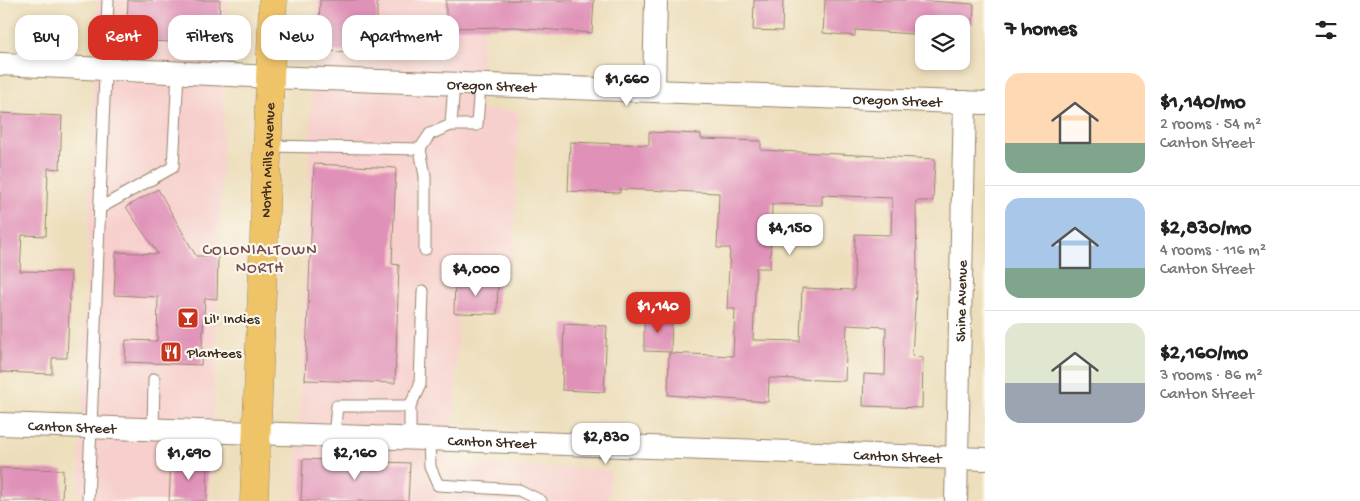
<!DOCTYPE html>
<meta charset="utf-8">
<style>
body{margin:0;font-family:"Gochi Hand",sans-serif;background:#f6f6f6;color:#222;height:100vh;display:flex;flex-direction:column;font-size:19px;white-space:nowrap}
*{box-sizing:border-box;margin:0}
p{font-size:16px;color:#767676}
.icon{flex:none;width:28px;height:28px;fill:none;stroke:currentColor;stroke-width:2;stroke-linecap:round;stroke-linejoin:round}
.map{position:relative;flex:1;overflow:hidden}
.panel{display:flex;flex-direction:column;background:#fff;width:375px}
.panel>*{flex:none}
.banner{position:absolute;left:15px;top:15px;width:475px;height:45px;display:flex;gap:10px}
.controls{position:absolute;left:915px;top:15px;display:grid;gap:10px}
.controls a{display:grid;place-items:center;width:55px;height:55px;border-radius:10px;background:#fff;box-shadow:0 2px 8px #0003;font-size:25px}
.price{position:absolute;translate:-50% -42px;padding:0 11px;border-radius:10px;background:#fff;color:#222;font-size:16px;line-height:32px;filter:drop-shadow(0 1px 2px #0008)}
.price::after{content:'';position:absolute;left:50%;top:30px;width:15px;height:11px;margin-left:-8px;background:inherit;clip-path:polygon(0 0,100% 0,50% 100%)}
.price.selected{background:#d93025;color:#fff}
ul{padding:0;list-style:none}
li{display:flex;align-items:center;gap:15px;height:125px;padding:0 20px}
li+li{border-top:1px solid #e0e0e0}
li span{display:grid;place-items:center;flex:none;width:140px;height:100px;border-radius:15px;color:#555}
li>.icon{margin-inline-start:auto}
span .icon{width:60px;height:60px;fill:#fffc;stroke-width:1}
li b{font-size:21px}
h2{display:flex;justify-content:space-between;align-items:center;height:60px;padding:0 20px;font-size:21px}
.pill{padding:0 18px;border-radius:15px;background:#fff;box-shadow:0 2px 8px #0003;font-size:18px;line-height:45px}
.pill.selected{background:#d93025;color:#fff}
main{display:flex;flex:1;min-height:0}
.map>svg:first-child{display:block}
</style>
<main>
<div class="map">
<svg width="985" height="501" viewBox="0 0 985 501">
<rect width="100%" height="100%" fill="#fbf7ec"/>
<filter id="ink" filterUnits="userSpaceOnUse"><feTurbulence type="fractalNoise" baseFrequency=".02" numOctaves="2"/><feDisplacementMap in="SourceGraphic" scale="10" xChannelSelector="R" yChannelSelector="G"/><feConvolveMatrix kernelMatrix="1 2 1 2 8 2 1 2 1" color-interpolation-filters="sRGB"/></filter>
<filter id="wash" filterUnits="userSpaceOnUse"><feTurbulence type="fractalNoise" baseFrequency=".0096" numOctaves="4" result="noise"/><feDisplacementMap in="SourceGraphic" scale="20" xChannelSelector="R" yChannelSelector="G"/><feGaussianBlur stdDeviation="1.12" result="paint"/><feColorMatrix in="noise" values="0 0 0 0 0 0 0 0 0 0 0 0 0 0 0 0 0 1.4 0 .05"/><feComposite in="paint" operator="in"/></filter>
<g filter="url(#wash)">
<rect width="100%" height="100%" fill="#eddebb"/>
<g fill="#f7d0cd">
<polygon points="97,0 228,0 210,501 78,501"/>
<polygon points="315,0 484,0 480,109 519,112 513,264 460,262 453,464 610,470 609,501 296,501"/>
</g>
<g id="blocks">
<g fill="#e091b8" fill-rule="evenodd">
<polygon points="128,0 220,0 218,44 126,40"/>
<polygon points="320,0 377,0 377,23 355,23 354,52 318,51"/>
<polygon points="446,0 594,0 592,33 515,27 446,28"/>
<polygon points="754,0 783,0 782,31 753,30"/>
<polygon points="825,0 915,0 974,4 973,24 914,24 913,34 855,30 855,36 823,33"/>
<polygon points="0,113 62,116 60,169 48,168 46,236 22,235 20,271 71,272 67,358 52,358 52,374 0,372"/>
<path d="M 649,132 L 701,134 L 701,139 L 761,141 L 761,150 L 935,159 L 933,201 L 916,201 L 917,273 L 912,356 L 923,357 L 922,408 L 863,406 L 864,374 L 885,375 L 886,327 L 847,325 L 845,381 L 769,378 L 768,402 L 668,395 L 669,353 L 733,356 L 735,309 L 727,309 L 730,248 L 717,248 L 719,193 L 620,189 L 620,193 L 568,191 L 570,142 L 649,145 ZM 822,195 L 892,198 L 891,235 L 855,234 L 854,290 L 802,288 L 800,341 L 753,340 L 756,268 L 770,268 L 772,204 L 822,205 Z"/>
<polygon points="314,164 396,168 392,264 399,265 395,383 305,380"/>
<polygon points="158,189 196,256 218,256 217,299 205,298 201,365 125,362 126,340 157,341 158,297 114,295 116,252 158,254 126,207"/>
<polygon points="455,280 498,281 497,314 454,313"/>
<polygon points="644,316 672,317 671,352 644,351"/>
<polygon points="564,324 607,326 604,392 562,390"/>
<polygon points="303,459 410,463 408,501 301,501"/>
<polygon points="171,461 208,462 207,501 169,501"/>
<polygon points="0,468 63,470 62,501 0,501"/>
</g>
</g>
</g>
<g filter="url(#ink)">
<use href="#blocks" fill-opacity="0" stroke="#94846c" stroke-width="1"/>
<g fill="none" stroke-linecap="round" stroke-linejoin="round">
<g stroke="#94846c" stroke-width="13">
<g id="service">
<polyline points="451,125 477,125 480,84"/>
<polyline points="268,146 420,149 425,176 425,250"/>
<polyline points="420,149 430,134 451,125 454,83"/>
<polyline points="100,208 173,167 178,73"/>
<polyline points="410,406 420,385 423,291"/>
<polyline points="153,430 154,379"/>
<polyline points="334,436 337,406 410,406 410,439"/>
<polyline points="429,440 430,467 438,485 519,490 541,501"/>
<polyline points="88,501 108,0"/>
</g>
</g>
<g stroke="#94846c" stroke-width="24">
<g id="minor">
<path id="s1" d="M 0,64 L 271,77 L 985,103"/>
<polyline points="654,89 656,0"/>
<path id="s2" d="M 0,424 L 985,459"/>
<path id="s3" d="M 956,501 L 965,102"/>
</g>
</g>
<g stroke="#94846c" stroke-width="29">
<g id="primary">
<path id="s4" d="M 254,501 L 273,0"/>
</g>
</g>
<use href="#service" stroke="#fff" stroke-width="11"/>
<use href="#minor" stroke="#fff" stroke-width="22"/>
<use href="#primary" stroke="#efc469" stroke-width="28"/>
</g>
</g>
<defs>
<g id="bar-square" transform="scale(1.125)"><rect x="-9" y="-9" width="18" height="18" rx="4" fill="#c8321e" stroke="#fbf7ec"/><path d="M-6-5H6L.8 .8V4.5H3.5V6h-7V4.5H-.8V.8Z" fill="#fff"/></g>
<g id="restaurant-square" transform="scale(1.125)"><rect x="-9" y="-9" width="18" height="18" rx="4" fill="#c8321e" stroke="#fbf7ec"/><path d="M-5-6h1v4h1v-4h1v4h1v-4h1v5L-1.5 .5V6h-2V.5L-5-1ZM5-6V6H3V1.5H1.5Q1.5-4 5-6Z" fill="#fff"/></g>
</defs>
<g fill-rule="evenodd">
<use href="#bar-square" x="188" y="318"/>
<use href="#restaurant-square" x="171" y="352"/>
</g>
<g text-anchor="middle" stroke-width="4.5" stroke-linejoin="round" paint-order="stroke">
<g font-size="15" fill="#3b2a1e" stroke="#fbf7ec">
<text dy="5" stroke="none"><textPath href="#s1" startOffset="492">Oregon Street</textPath></text>
<text dy="5" stroke="none"><textPath href="#s1" startOffset="898">Oregon Street</textPath></text>
<text dy="5" stroke="none"><textPath href="#s4" startOffset="341">North Mills Avenue</textPath></text>
<text dy="5" stroke="none"><textPath href="#s3" startOffset="200">Shine Avenue</textPath></text>
<text dy="5" stroke="none"><textPath href="#s2" startOffset="72">Canton Street</textPath></text>
<text dy="5" stroke="none"><textPath href="#s2" startOffset="492">Canton Street</textPath></text>
<text dy="5" stroke="none"><textPath href="#s2" startOffset="898">Canton Street</textPath></text>
</g>
<g font-size="15" fill="#3b2a1e" stroke="#fbf7ec" text-anchor="start">
<text x="204" y="323">Lil' Indies</text>
<text x="187" y="357">Plantees</text>
</g>
<g font-size="16" letter-spacing="1" fill="#754e54" stroke="#fbf7ec">
<text x="260" y="254">COLONIALTOWN<tspan x="260" dy="18">NORTH</tspan></text>
</g>
</g>
</svg>
<div class="controls">
<a><svg class="icon" aria-label="layers" viewBox="0 0 24 24"><path d="M12 4l9 5-9 5-9-5zM3 14l9 5 9-5"/></svg></a>
</div>
<b class="price" style="left:627px;top:107px">$1,660</b>
<b class="price" style="left:790px;top:256px">$4,150</b>
<b class="price" style="left:476px;top:297px">$4,000</b>
<b class="price selected" style="left:658px;top:334px">$1,140</b>
<b class="price" style="left:606px;top:465px">$2,830</b>
<b class="price" style="left:189px;top:481px">$1,690</b>
<b class="price" style="left:355px;top:481px">$2,160</b>
<div class="banner">
<a class="pill">Buy</a>
<a class="pill selected">Rent</a>
<a class="pill">Filters</a>
<a class="pill">New</a>
<a class="pill">Apartment</a>
</div>
</div>
<section class="panel">
<h2>7 homes<svg class="icon" aria-label="filters" viewBox="0 0 24 24"><path d="M4 7h16M4 17h16"/><circle cx="9" cy="7" r="2"/><circle cx="15" cy="17" r="2"/></svg></h2>
<ul>
<li><span style="background:linear-gradient(#ffd9b3 70%,#7fa58c 0)"><svg class="icon" aria-label="home" viewBox="0 0 24 24"><path d="M3 11l9-7 9 7M6 9v11h12V9"/></svg></span><div><b>$1,140/mo</b><p>2 rooms · 54 m²</p><p>Canton Street</p></div></li>
<li><span style="background:linear-gradient(#a9c7e8 70%,#7fa58c 0)"><svg class="icon" aria-label="home" viewBox="0 0 24 24"><path d="M3 11l9-7 9 7M6 9v11h12V9"/></svg></span><div><b>$2,830/mo</b><p>4 rooms · 116 m²</p><p>Canton Street</p></div></li>
<li><span style="background:linear-gradient(#dfe7d0 60%,#9aa5b1 0)"><svg class="icon" aria-label="home" viewBox="0 0 24 24"><path d="M3 11l9-7 9 7M6 9v11h12V9"/></svg></span><div><b>$2,160/mo</b><p>3 rooms · 86 m²</p><p>Canton Street</p></div></li>
</ul>
</section>
</main>
